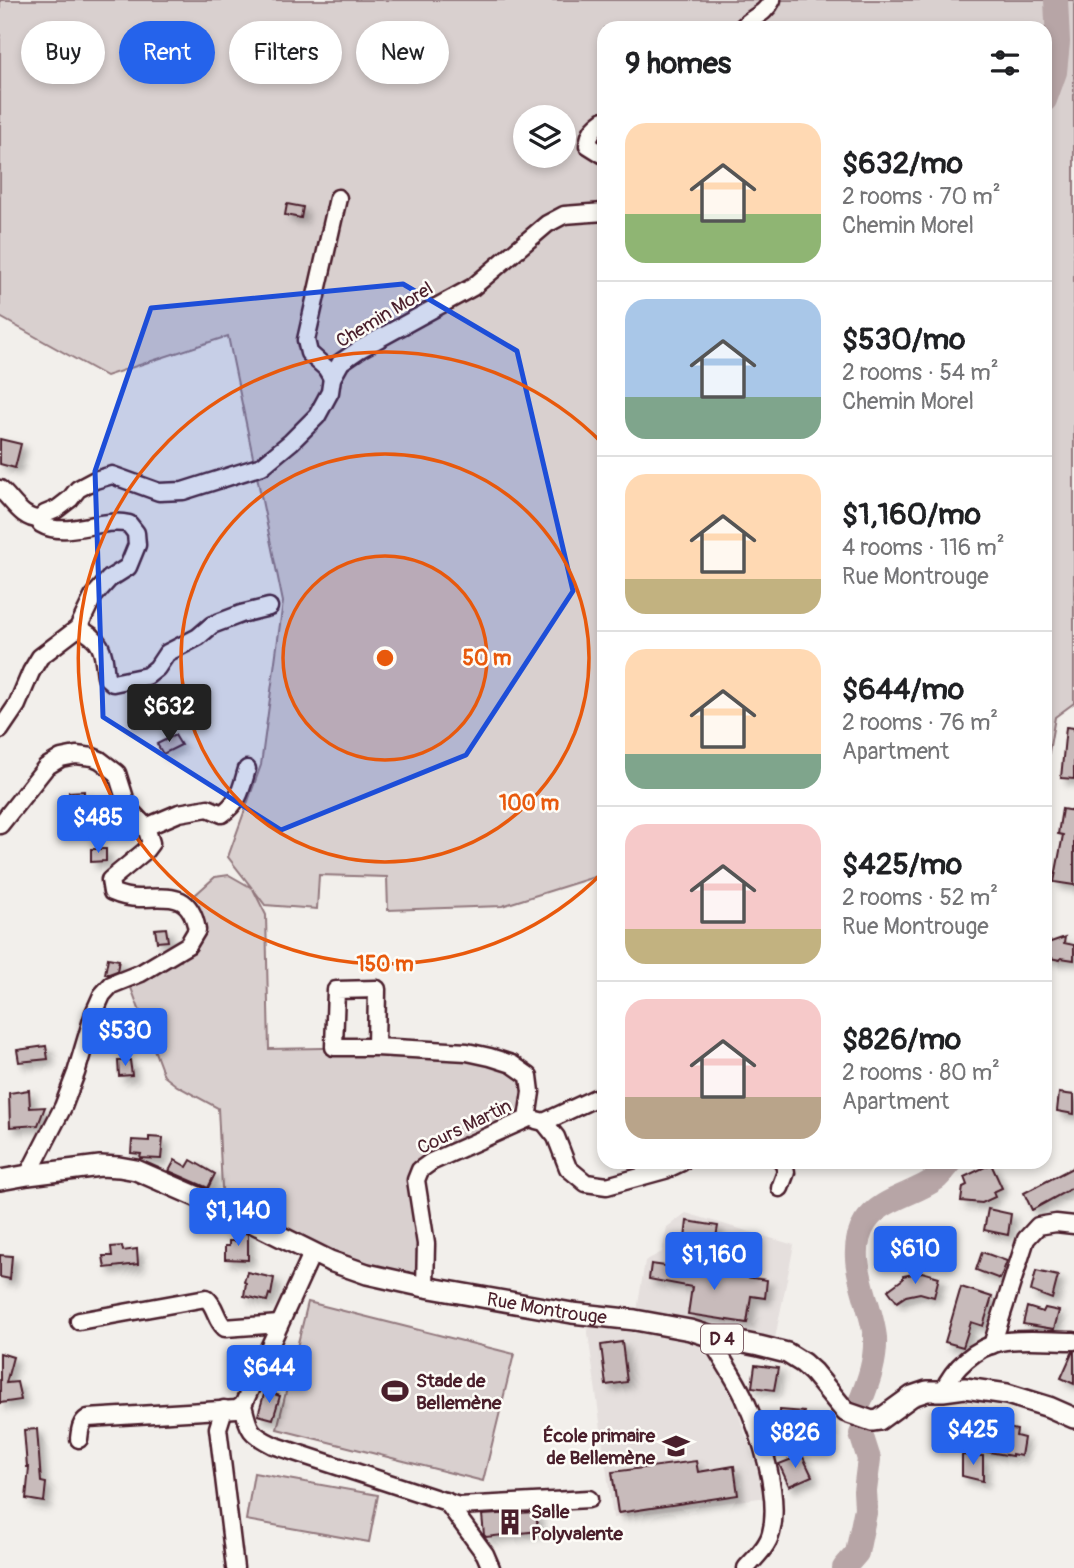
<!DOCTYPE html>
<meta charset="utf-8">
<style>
body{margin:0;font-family:Pangolin,sans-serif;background:#f6f6f6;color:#202124;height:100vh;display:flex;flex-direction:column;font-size:26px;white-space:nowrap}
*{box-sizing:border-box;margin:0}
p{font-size:23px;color:#757577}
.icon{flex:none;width:38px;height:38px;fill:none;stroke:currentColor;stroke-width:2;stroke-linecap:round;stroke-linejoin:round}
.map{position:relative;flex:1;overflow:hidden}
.panel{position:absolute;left:597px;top:21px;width:455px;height:1148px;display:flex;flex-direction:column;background:#fff;border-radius:21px;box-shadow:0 4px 10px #0003}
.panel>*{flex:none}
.banner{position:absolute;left:21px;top:21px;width:471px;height:63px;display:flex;gap:14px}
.controls{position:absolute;left:513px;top:105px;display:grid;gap:14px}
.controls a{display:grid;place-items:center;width:63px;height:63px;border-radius:50%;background:#fff;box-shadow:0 4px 10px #0003;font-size:35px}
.price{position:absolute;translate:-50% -60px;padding:0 16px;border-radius:7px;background:#2563eb;color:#fff;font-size:23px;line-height:46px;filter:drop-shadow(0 2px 4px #0008)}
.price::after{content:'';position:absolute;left:50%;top:42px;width:21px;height:16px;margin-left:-10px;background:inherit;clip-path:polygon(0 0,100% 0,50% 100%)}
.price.current{background:#222;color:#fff}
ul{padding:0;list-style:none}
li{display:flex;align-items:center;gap:21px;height:175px;padding:0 28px}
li+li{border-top:2px solid #e0e0e0}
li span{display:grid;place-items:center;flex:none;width:196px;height:140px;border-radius:21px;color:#555}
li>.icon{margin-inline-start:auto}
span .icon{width:84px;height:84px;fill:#fffc;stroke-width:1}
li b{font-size:30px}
h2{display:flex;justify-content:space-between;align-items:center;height:84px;padding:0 28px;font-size:30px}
.chip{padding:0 24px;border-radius:32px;background:#fff;box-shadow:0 4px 10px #0003;font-size:24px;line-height:63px}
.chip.current{background:#2563eb;color:#fff}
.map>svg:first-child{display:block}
</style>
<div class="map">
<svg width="1074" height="1568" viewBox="0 0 1074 1568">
<defs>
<filter id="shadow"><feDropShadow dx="5.5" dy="5.5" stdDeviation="3.5" flood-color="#0004"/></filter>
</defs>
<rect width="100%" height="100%" fill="#f2efeb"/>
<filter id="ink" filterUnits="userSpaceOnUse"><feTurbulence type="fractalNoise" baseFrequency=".0143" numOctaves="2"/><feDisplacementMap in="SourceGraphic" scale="14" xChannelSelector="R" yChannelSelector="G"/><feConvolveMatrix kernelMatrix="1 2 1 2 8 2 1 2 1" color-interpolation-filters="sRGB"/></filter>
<g filter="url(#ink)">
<g fill="#e5dfdd">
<polygon points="686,1213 794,1245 775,1338 637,1311 645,1261 662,1252 667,1227"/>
<polygon points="587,1326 703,1342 732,1395 767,1497 613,1518"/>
</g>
<g fill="#d9d0cf" stroke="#92787d" stroke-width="2" fill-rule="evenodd">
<path d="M 0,0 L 1074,0 L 1074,703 L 1055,717 L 1045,775 L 1045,28 L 604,28 L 604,874 L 502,906 L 388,910 L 387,877 L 319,875 L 317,909 L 265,905 L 253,889 L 266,915 L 269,1049 L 376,1047 L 467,1052 L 529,1076 L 527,1119 L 420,1170 L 425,1287 L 367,1274 L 223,1208 L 218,1108 L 177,1086 L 164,1076 L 127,977 L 168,958 L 181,961 L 188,945 L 197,930 L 185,904 L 215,877 L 229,875 L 252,888 L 228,857 L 261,765 L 283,602 L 228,336 L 106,376 L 0,317 ZM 525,117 L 564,117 L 564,156 L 525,156 Z"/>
<polygon points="308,1302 514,1354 483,1481 277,1429"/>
<polygon points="254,1473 378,1495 369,1542 246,1520"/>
</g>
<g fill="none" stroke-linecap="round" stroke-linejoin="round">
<g stroke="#b7a5a6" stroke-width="24">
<polyline points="1045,100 1055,72 1058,42 1056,0"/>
<path d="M 861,1400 C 869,1380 876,1360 875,1338 C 872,1302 843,1258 865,1223 C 881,1198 914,1195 937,1178 C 942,1173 946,1168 951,1162"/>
<polyline points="844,1568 857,1553 866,1508 865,1491 869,1459 861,1434"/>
</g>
</g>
<g fill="#c8bbbb" stroke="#4a1f2b" stroke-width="2" filter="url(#shadow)">
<polygon points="287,204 303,207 301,218 285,215"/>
<polygon points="0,439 21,444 15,468 0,464"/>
<polygon points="1066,727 1074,728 1074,779 1061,778"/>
<polygon points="175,735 181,745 163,754 157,744"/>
<polygon points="84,791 84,803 69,803 69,792"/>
<polygon points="1062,809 1074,811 1074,885 1054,882 1063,835 1058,834"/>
<polygon points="91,849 106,849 106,861 91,862"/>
<polygon points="166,928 168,941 157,942 155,929"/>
<polygon points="1065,937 1064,943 1074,945 1074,960 1061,958 1060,960 1045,957 1045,944"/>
<polygon points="108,958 119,960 117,971 109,974 105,974"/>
<polygon points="46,1046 48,1059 19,1062 17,1050"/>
<polygon points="130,1060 132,1075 119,1076 118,1061"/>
<polygon points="29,1090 30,1108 45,1107 38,1125 10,1127 9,1093"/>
<polygon points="1059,1093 1074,1095 1074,1114 1057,1111"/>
<polygon points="149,1137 163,1138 161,1159 140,1158 141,1154 131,1153 132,1140 149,1141"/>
<polygon points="175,1160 187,1167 191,1160 215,1174 208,1188 169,1171"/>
<polygon points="991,1164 1002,1188 993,1192 995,1197 982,1203 961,1201 963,1187 967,1185 964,1177"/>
<polygon points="1074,1167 1074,1187 1032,1210 1024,1193"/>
<polygon points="988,1209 1011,1214 1008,1235 984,1230"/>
<polygon points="687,1221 718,1226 715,1243 685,1239"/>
<polygon points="240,1231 248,1234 248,1260 225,1259 225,1246 229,1246 229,1241 236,1241"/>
<polygon points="122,1246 123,1251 137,1249 138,1264 105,1268 103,1256 112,1256 111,1247"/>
<polygon points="982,1252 1007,1261 1000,1279 976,1270"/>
<polygon points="0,1255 12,1256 10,1279 0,1277"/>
<polygon points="651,1264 767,1280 765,1298 751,1296 747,1323 688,1314 692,1287 649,1279"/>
<polygon points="1036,1271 1058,1276 1052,1299 1031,1291"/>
<polygon points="247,1272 274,1278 271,1295 269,1294 267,1301 244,1296 246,1283 244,1282"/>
<polygon points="922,1272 939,1277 934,1297 920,1293 906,1296 897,1302 888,1290 903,1279 903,1276"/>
<polygon points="961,1287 992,1297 983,1326 971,1322 963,1347 945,1342"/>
<polygon points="1027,1307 1043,1312 1045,1308 1059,1311 1054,1329 1023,1324"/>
<polygon points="622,1342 627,1382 606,1385 601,1345"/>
<polygon points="1073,1351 1074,1351 1074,1384 1061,1378"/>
<polygon points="0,1353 13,1357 6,1383 17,1382 21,1400 0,1403"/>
<polygon points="755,1365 778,1368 774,1390 752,1387"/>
<polygon points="265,1391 280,1396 273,1419 258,1415"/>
<polygon points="780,1410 804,1412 803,1422 829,1424 828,1446 805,1444 806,1434 779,1432"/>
<polygon points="999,1426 1017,1430 1016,1436 1024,1438 1021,1456 1012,1454 1012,1456 977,1450 980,1430 997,1433"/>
<polygon points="37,1429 41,1482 46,1483 44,1502 26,1499 29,1467 27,1467 24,1430"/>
<polygon points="802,1455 812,1476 789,1486 779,1464"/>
<polygon points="962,1455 983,1456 983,1481 962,1476"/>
<polygon points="696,1461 698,1472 734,1466 738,1495 618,1513 612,1472"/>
<polygon points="536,1512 538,1531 486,1537 484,1535 482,1515"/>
</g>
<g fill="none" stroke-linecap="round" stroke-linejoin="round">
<g stroke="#4a1f2b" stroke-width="21">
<g id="minor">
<path d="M 742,28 C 752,16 764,16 772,0"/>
<path d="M 604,120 C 593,128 590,132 588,145 L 604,155"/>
<polyline points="332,378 326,368 309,353 306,340 338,198"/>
<path d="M 0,489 C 12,499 22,520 40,519"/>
<path d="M 78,628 C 104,640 103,652 106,677 L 113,683 L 147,676 L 157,668 L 167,653 L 198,637 L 212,625 L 241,614 L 269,607"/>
<path d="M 0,730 L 17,705 L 31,672 L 40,657 L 78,628 L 93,597 L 109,579 L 128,567 L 137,545 L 136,533 L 129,524 C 100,517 66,539 41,524 L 40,519 L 45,514 L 57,509 L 70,499 L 78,489 L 95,480 L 112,475 L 159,492 L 183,491 L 262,466 L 291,442 L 317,416 L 330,392 L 332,378 L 341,362 L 360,349 L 473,287 L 547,224 L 564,215 L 604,212"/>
<path d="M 0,825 L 46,767 L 61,758 L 76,755 L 93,757 L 100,760 L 117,773 L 128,808 L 146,827 L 151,843 L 145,851 L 110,880 L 112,892 C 121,896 129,898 139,898 C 169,898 190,891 197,930 L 188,945 L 141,973 L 111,985 L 102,995 L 94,1013 L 76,1073 L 63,1107 L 28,1175"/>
<path d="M 146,827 L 179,813 L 208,808 L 222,814 C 240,801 241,789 247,769"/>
<polyline points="376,1047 377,989 336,990 334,1047 376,1047 467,1052 490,1057 512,1064 529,1076 531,1092 527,1119 431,1162 420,1170 416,1180 426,1244 425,1287"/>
<polyline points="536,1120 544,1122 604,1094"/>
<polyline points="544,1122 556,1137 568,1168 586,1183 607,1186 665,1170 682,1162"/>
<polyline points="780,1188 786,1172 784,1164 782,1162"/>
<path d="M 309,1250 L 309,1260 L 243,1405 C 249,1430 249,1433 273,1445 L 459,1506 L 589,1499"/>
<path d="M 79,1321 L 206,1298 C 216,1306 215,1319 225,1328 L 279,1324"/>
<path d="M 709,1336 C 720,1357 734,1376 744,1397 C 760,1433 781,1495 771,1533 C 768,1546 755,1558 746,1568"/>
<polyline points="992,1345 1026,1239 1038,1226 1056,1223 1074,1225"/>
<path d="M 943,1391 C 953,1368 976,1347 1001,1342 C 1020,1338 1053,1341 1074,1341"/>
<polyline points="224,1409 218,1428 235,1568"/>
<path d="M 79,1439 C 80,1431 80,1423 88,1418 L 237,1409 L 243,1405"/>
<polyline points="446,1501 485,1554 491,1568"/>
</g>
</g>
<g stroke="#4a1f2b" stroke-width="24">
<g id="major">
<path id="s1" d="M 0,1180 L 28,1175 L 100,1166 L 119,1167 L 136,1170 L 223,1208 L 330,1261 L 367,1274 L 425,1287 L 572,1313 L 635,1320 L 690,1330 L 709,1336 L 759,1346 L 787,1353 L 803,1363 L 813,1372 L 846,1412 L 872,1421 L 879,1420 L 912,1396 L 927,1391 L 943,1391 L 965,1388 L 1007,1394 L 1049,1407 L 1074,1418"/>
</g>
</g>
<use href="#minor" stroke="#fdfcf7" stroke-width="16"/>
<use href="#major" stroke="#fdfcf7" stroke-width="19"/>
</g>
</g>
<path fill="#1d4ed8" fill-opacity="0.2" stroke="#1d4ed8" stroke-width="5" stroke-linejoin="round" d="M 403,284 L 517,351 L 573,591 L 466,755 L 281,830 L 103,717 L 95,471 L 151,308 Z"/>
<circle cx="385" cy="658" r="102" fill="#e8590c" fill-opacity=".12"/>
<g fill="none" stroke="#e8590c" stroke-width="3.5">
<circle cx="385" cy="658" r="102"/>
<circle cx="385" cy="658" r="204"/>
<path d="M603 872A306 306 0 1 1 603 444"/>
</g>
<defs>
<g id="stadium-bare" transform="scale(2.1)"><path d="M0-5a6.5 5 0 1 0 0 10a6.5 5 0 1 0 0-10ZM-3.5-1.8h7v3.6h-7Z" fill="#4a1f2b" stroke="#fdfcf7" stroke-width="2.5" paint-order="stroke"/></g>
<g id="school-bare" transform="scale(2.1)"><path d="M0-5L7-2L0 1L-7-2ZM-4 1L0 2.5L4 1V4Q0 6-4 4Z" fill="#4a1f2b" stroke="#fdfcf7" stroke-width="2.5" paint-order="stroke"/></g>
<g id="building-bare" transform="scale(2.1)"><path d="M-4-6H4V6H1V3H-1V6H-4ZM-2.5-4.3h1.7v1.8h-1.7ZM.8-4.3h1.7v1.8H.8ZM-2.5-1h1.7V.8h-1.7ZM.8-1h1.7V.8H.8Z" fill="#4a1f2b" stroke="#fdfcf7" stroke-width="2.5" paint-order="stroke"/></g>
</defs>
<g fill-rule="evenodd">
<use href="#stadium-bare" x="395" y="1391"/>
<use href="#school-bare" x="676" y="1446"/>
<use href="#building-bare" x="510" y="1522"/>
</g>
<g text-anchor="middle" stroke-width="5" stroke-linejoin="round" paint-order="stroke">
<rect fill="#fdfcf7" stroke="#806168" stroke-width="2" x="701" y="1324.5" width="42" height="29" rx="5"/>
<g font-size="18" font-weight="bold" fill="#4a1f2b">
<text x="722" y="1345">D 4</text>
</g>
<g font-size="19" fill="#4a1f2b" stroke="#fdfcf7">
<text transform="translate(384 314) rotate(-31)" y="7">Chemin Morel</text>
<text transform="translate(464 1126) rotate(-26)" y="7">Cours Martin</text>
<text dy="7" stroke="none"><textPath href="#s1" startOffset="574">Rue Montrouge</textPath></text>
</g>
<g font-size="19" font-weight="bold" fill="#4a1f2b" stroke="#fdfcf7" text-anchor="start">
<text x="416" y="1387">Stade de<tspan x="416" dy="22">Bellemène</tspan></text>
<text x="655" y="1442" text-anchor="end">École primaire<tspan x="655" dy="22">de Bellemène</tspan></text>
<text x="531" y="1518">Salle<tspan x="531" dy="22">Polyvalente</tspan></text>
</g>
</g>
<circle cx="385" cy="658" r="10" fill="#e8590c" stroke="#fdfcf7" stroke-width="3.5"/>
<g font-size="21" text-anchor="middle" font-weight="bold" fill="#e8590c" stroke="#fdfcf7" stroke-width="5" stroke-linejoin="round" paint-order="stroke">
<text x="487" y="665">50 m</text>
<text x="529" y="810">100 m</text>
<text x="385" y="971">150 m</text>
</g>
</svg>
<div class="controls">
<a><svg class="icon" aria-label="layers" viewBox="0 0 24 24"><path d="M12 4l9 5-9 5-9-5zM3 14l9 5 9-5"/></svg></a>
</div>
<b class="price current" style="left:169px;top:744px">$632</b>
<b class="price" style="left:98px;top:855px">$485</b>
<b class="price" style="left:125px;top:1068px">$530</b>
<b class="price" style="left:238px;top:1248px">$1,140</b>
<b class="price" style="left:915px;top:1286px">$610</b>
<b class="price" style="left:714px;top:1292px">$1,160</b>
<b class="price" style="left:269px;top:1405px">$644</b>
<b class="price" style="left:973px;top:1467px">$425</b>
<b class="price" style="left:795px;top:1470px">$826</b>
<div class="banner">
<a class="chip">Buy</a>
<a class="chip current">Rent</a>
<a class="chip">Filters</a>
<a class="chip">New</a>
</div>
<section class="panel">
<h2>9 homes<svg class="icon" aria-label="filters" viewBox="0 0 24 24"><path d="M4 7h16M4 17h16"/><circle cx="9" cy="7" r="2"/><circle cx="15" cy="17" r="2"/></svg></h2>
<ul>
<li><span style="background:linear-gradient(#ffd9b3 65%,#8fb573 0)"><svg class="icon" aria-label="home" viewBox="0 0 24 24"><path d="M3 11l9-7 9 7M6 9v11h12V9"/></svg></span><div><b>$632/mo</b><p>2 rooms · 70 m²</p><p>Chemin Morel</p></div></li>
<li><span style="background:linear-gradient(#a9c7e8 70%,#7fa58c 0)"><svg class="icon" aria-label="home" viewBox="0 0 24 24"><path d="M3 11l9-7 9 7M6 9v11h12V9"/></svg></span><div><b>$530/mo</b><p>2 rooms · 54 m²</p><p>Chemin Morel</p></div></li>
<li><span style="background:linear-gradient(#ffd9b3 75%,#c2b280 0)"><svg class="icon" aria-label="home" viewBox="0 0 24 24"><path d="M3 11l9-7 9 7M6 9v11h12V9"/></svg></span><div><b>$1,160/mo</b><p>4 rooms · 116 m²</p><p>Rue Montrouge</p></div></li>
<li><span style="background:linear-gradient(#ffd9b3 75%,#7fa58c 0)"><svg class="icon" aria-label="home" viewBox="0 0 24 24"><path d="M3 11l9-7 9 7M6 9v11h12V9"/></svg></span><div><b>$644/mo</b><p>2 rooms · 76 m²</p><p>Apartment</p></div></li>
<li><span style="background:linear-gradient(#f6c9c9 75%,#c2b280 0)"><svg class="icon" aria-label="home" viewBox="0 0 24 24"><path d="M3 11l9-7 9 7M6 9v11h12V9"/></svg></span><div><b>$425/mo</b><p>2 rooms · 52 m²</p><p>Rue Montrouge</p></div></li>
<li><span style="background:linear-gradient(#f6c9c9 70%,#b9a48a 0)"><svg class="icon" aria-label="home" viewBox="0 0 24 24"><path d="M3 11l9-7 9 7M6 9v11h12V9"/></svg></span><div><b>$826/mo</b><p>2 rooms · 80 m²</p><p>Apartment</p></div></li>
</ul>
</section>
</div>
